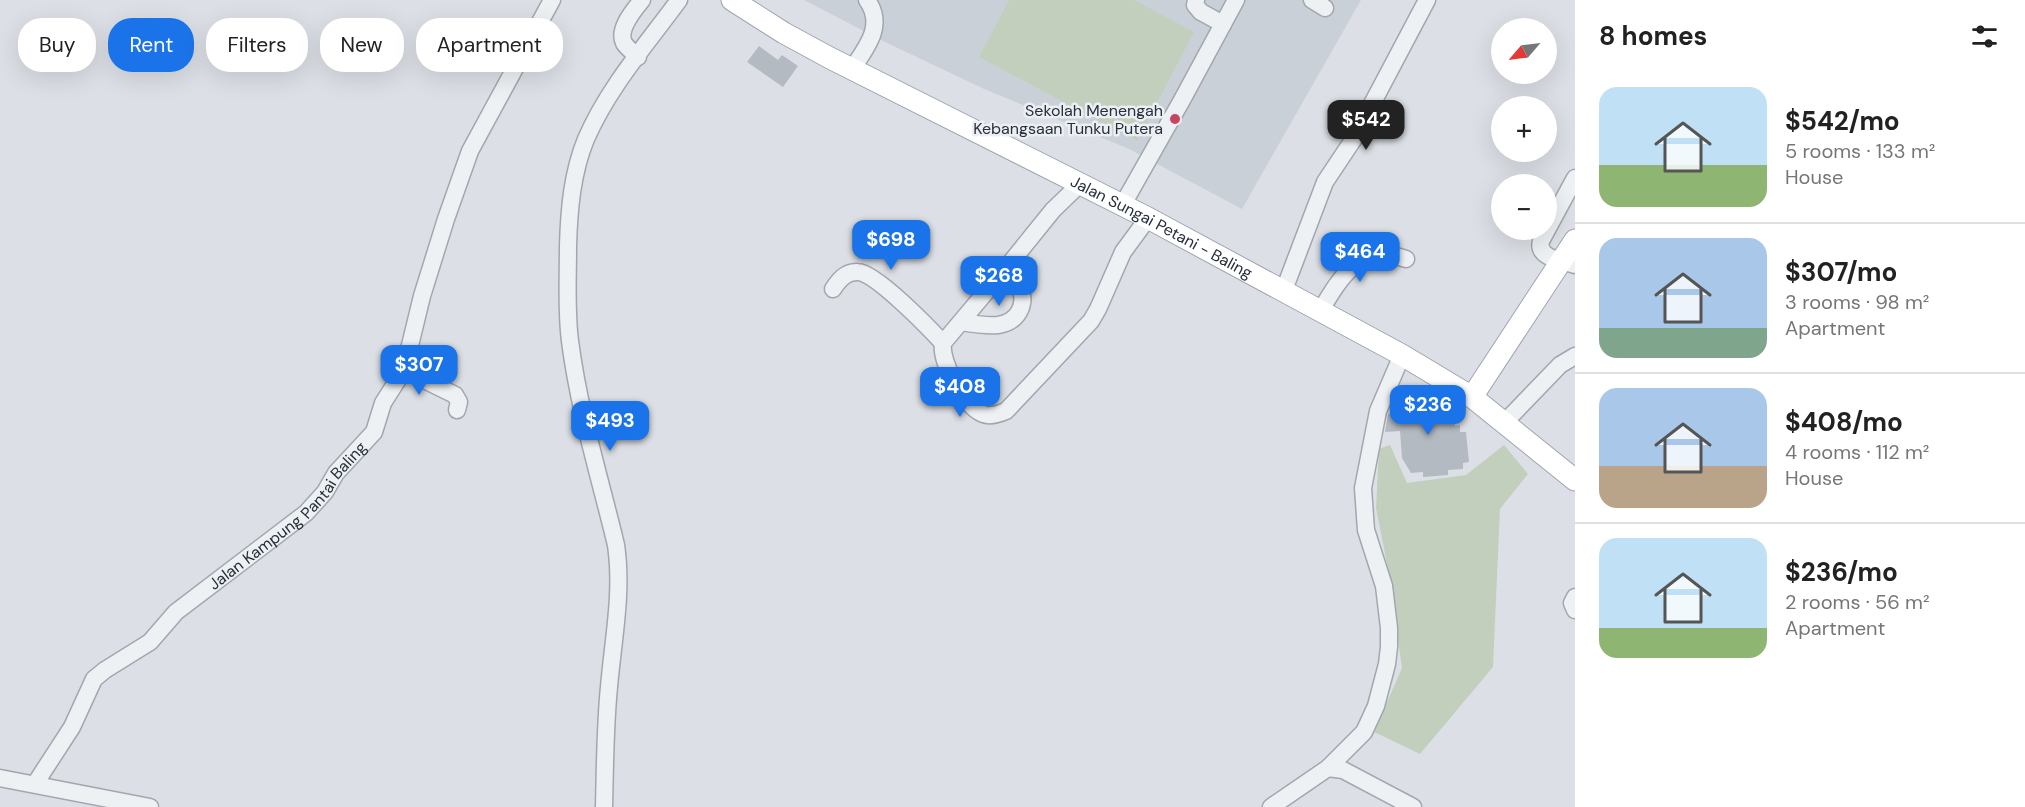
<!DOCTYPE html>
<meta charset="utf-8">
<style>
body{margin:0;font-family:"DM Sans",sans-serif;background:#f6f6f6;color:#222;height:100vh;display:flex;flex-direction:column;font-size:22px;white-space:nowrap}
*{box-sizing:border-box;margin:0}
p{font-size:20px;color:#767676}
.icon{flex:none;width:33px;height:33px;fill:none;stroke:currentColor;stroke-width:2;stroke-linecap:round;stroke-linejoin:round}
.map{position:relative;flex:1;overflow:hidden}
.details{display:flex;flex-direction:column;background:#fff;width:450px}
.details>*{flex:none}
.top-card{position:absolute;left:18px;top:18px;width:570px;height:54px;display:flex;gap:12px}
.needle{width:39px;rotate:242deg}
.fabs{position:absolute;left:1491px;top:18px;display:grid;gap:12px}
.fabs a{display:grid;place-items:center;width:66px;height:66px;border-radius:50%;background:#fff;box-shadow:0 6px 24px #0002;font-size:30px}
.price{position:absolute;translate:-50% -51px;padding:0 14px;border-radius:12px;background:#1a73e8;color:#fff;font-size:20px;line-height:39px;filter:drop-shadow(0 2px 3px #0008)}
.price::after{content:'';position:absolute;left:50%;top:36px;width:18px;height:14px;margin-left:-9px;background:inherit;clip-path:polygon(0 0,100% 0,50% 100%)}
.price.on{background:#222;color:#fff}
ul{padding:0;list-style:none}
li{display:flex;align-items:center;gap:18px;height:150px;padding:0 24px}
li+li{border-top:2px solid #e0e0e0}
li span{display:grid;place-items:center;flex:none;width:168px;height:120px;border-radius:18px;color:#555}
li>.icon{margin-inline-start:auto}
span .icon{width:72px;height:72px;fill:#fffc;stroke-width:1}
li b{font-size:26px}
h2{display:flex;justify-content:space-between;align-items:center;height:72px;padding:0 24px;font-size:26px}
.tag{padding:0 21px;border-radius:24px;background:#fff;box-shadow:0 6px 24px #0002;font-size:21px;line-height:54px}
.tag.on{background:#1a73e8;color:#fff}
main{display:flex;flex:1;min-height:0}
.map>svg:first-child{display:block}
</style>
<main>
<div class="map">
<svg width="1575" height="807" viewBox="0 0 1575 807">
<rect width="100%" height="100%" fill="#dce0e6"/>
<polygon fill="#cad0d7" points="804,0 1361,0 1242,209 1129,149 984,89 883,41"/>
<g fill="#c3cfbd">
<polygon points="1009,0 1134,0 1194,32 1137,141 979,57"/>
<polygon points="1390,445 1407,483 1466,475 1504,445 1528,474 1500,509 1493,667 1420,754 1374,732 1402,668 1388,569 1376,508 1379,449"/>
</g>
<g fill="#b4bac2">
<polygon points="759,46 778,60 782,55 798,66 783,87 747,62"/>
<polygon points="1399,389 1412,389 1413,405 1438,403 1439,410 1454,409 1455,426 1460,425 1460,432 1466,432 1469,462 1463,463 1463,469 1448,470 1448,475 1423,477 1423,472 1411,473 1402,458 1400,431 1385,432 1388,414 1391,414 1391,408"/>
</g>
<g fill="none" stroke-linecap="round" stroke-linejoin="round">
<g stroke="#a2a7af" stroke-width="19">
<g id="minor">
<polyline points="1196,0 1195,5 1201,12 1223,24"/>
<polyline points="1312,0 1325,8"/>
<path d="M 638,57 C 633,52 627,48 624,43 C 617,29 634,10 642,0"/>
<path d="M 852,69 C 867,47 885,25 867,0"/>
<path d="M 1575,178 L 1541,241 C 1536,258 1563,261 1575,265"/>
<path d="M 1080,184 L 1053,210 L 1007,267 L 943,343 C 940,362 964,406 983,414 C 990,417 999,414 1006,411 L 1091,321 L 1098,309 L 1123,252 L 1148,218"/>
<polyline points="1122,206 1182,100 1236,0"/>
<path d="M 833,289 C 839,280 846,271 858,272 C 876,273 929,328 943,343"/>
<polyline points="1284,290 1325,182 1353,140 1427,0"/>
<path d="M 1321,310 C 1341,276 1361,243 1406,259"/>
<path d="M 961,322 C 973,324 986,326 998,325 C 1018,322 1027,305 1020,287 C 1018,280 1012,274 1007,267"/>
<polyline points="404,370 455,395 459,402 457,410"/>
<polyline points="1504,423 1560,365 1575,356"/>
<polyline points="1575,597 1572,603 1575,610"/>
<polyline points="1328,768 1343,770 1413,807"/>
<polyline points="0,778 150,807"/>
<path id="s1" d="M 35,784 L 72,727 L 94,679 L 105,670 L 150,642 L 176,612 L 306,513 L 325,492 L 336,473 L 374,432 L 383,403 L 404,370 L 422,296 L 446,219 L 470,151 L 552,0"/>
<path d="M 604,807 C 605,767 605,727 609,687 C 613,640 623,592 616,545 C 600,478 579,411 570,341 C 566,310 568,278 568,246 C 569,210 572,173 586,139 C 608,88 646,45 679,0"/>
<polyline points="1271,807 1328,768 1364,732 1376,706 1387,664 1389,647 1389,628 1384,586 1366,530 1363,488 1378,411 1402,355"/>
</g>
</g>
<g stroke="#9ca5b1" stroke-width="23">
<g id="major">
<path id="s2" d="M 732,0 L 784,33 L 830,58 L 1148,218 L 1402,355 L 1472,397 L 1575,480"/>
<polyline points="1472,397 1575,240"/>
</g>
</g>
<use href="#minor" stroke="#eef1f4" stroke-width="16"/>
<use href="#major" stroke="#fff" stroke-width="21"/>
</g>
<circle fill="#c8445f" stroke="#ebeff4" stroke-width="2" cx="1175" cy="119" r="6"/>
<g text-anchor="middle" stroke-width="5" stroke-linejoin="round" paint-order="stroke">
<g font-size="16" fill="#272f3b" stroke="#ebeff4" text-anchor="end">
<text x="1163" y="116">Sekolah Menengah<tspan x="1163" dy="18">Kebangsaan Tunku Putera</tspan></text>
</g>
<g font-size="16" fill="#272f3b" stroke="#ebeff4">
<text dy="6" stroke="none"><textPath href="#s2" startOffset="486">Jalan Sungai Petani - Baling</textPath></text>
<text dy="6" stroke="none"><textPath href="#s1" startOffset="376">Jalan Kampung Pantai Baling</textPath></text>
</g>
</g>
</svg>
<div class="fabs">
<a><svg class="needle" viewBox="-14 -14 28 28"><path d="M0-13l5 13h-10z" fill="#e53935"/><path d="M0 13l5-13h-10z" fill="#767676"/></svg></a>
<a>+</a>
<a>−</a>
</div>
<b class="price on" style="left:1366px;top:151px">$542</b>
<b class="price" style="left:891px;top:271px">$698</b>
<b class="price" style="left:1360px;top:283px">$464</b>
<b class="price" style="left:999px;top:307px">$268</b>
<b class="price" style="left:419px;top:396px">$307</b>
<b class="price" style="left:960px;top:418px">$408</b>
<b class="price" style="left:1428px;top:436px">$236</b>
<b class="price" style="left:610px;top:452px">$493</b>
<div class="top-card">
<a class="tag">Buy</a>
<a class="tag on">Rent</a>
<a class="tag">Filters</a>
<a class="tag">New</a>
<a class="tag">Apartment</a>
</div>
</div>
<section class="details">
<h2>8 homes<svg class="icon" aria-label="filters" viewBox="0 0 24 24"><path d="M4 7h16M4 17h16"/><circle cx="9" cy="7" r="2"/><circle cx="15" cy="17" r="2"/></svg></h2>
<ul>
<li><span style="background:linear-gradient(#bfe0f5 65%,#8fb573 0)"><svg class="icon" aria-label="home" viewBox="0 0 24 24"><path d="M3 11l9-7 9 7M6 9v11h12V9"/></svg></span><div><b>$542/mo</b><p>5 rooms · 133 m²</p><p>House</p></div></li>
<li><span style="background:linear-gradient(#a9c7e8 75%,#7fa58c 0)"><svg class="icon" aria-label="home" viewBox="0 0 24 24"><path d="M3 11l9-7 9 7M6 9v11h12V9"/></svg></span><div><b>$307/mo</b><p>3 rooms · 98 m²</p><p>Apartment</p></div></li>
<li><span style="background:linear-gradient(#a9c7e8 65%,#b9a48a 0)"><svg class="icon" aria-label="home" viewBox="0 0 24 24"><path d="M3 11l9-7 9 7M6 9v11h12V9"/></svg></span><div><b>$408/mo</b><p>4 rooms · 112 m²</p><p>House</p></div></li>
<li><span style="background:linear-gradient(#bfe0f5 75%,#8fb573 0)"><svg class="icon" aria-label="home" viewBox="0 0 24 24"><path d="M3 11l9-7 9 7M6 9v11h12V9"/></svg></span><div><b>$236/mo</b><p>2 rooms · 56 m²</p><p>Apartment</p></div></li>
</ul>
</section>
</main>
